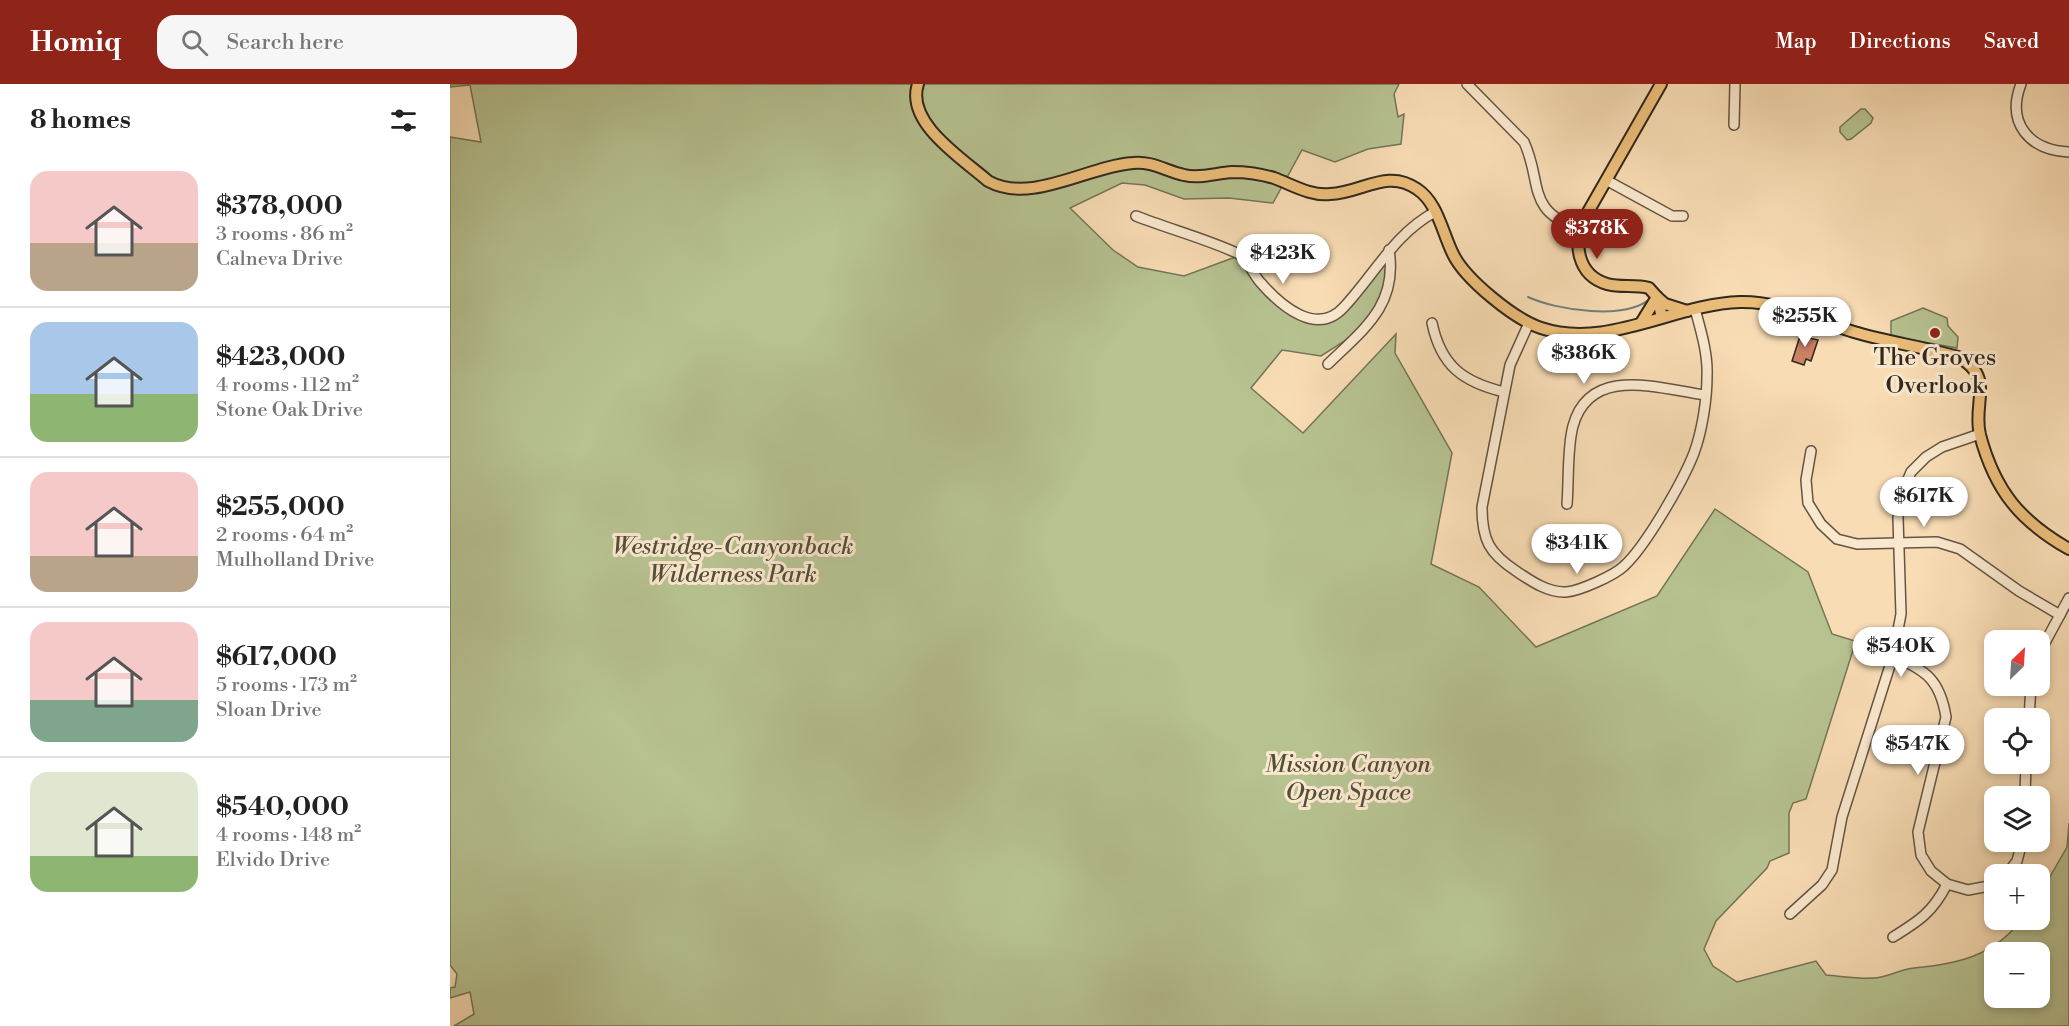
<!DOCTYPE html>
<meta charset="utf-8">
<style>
body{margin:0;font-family:"Libre Bodoni",serif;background:#f6f6f6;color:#222;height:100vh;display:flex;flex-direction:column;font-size:22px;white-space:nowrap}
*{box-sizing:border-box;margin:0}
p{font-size:20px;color:#767676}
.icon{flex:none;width:33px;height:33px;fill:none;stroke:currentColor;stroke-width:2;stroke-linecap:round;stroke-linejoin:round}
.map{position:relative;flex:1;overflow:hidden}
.drawer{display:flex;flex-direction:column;background:#fff;width:450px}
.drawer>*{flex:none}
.needle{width:39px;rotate:25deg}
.fabs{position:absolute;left:1534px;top:546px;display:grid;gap:12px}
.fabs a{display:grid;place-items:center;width:66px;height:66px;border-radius:12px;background:#fff;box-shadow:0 3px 9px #0003;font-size:30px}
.price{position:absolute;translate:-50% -51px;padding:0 14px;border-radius:21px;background:#fff;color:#222;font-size:20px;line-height:39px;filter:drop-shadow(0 2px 3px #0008)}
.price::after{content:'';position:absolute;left:50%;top:36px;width:18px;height:14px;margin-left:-9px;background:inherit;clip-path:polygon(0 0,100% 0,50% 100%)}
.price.selected{background:#8f2418;color:#fff}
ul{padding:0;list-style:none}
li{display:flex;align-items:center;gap:18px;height:150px;padding:0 30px}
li+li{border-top:2px solid #e0e0e0}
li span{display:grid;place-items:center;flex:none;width:168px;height:120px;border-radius:18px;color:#555}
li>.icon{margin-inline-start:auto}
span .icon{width:72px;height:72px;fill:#fffc;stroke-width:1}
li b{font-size:26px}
h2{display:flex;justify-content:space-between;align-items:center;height:72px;padding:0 30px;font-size:26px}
header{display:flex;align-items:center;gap:36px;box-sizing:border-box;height:84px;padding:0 30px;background:#8f2418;color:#fff}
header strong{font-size:28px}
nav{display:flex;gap:33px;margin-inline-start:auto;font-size:21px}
.search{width:420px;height:54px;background:#f6f6f6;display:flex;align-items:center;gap:15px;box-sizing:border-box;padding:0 21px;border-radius:18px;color:#767676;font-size:22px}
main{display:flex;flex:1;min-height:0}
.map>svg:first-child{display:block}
</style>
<header>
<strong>Homiq</strong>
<div class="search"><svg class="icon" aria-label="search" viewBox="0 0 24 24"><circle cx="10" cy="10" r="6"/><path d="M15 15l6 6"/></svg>Search here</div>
<nav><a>Map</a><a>Directions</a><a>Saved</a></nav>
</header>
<main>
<section class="drawer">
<h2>8 homes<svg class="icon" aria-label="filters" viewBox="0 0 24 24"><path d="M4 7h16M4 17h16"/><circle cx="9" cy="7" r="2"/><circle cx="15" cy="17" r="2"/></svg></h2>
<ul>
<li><span style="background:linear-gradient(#f6c9c9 60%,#b9a48a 0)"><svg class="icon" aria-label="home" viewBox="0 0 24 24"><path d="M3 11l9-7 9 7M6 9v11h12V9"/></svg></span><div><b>$378,000</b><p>3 rooms · 86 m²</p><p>Calneva Drive</p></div></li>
<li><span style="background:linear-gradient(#a9c7e8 60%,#8fb573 0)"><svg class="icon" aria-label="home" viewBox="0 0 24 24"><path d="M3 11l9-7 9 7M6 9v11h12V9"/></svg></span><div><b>$423,000</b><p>4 rooms · 112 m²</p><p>Stone Oak Drive</p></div></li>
<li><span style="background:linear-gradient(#f6c9c9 70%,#b9a48a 0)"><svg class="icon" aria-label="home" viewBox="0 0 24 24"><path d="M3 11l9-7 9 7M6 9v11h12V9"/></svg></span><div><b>$255,000</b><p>2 rooms · 64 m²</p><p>Mulholland Drive</p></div></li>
<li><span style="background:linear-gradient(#f6c9c9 65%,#7fa58c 0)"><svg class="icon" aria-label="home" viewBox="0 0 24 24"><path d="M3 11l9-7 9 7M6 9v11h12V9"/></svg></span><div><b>$617,000</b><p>5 rooms · 173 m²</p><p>Sloan Drive</p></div></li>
<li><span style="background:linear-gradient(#dfe7d0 70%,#8fb573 0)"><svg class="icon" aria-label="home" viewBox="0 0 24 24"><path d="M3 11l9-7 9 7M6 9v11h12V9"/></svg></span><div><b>$540,000</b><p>4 rooms · 148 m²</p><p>Elvido Drive</p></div></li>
</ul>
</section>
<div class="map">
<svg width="1619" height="942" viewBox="0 0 1619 942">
<rect width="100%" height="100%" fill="#f8dcb4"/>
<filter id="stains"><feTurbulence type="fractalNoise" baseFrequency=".00333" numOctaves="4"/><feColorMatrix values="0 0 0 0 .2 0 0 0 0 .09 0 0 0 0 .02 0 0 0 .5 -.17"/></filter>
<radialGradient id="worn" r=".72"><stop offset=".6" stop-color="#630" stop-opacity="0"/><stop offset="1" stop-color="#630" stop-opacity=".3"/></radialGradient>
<g fill="#b7c291" stroke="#747557" stroke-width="1.5" fill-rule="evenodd">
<path d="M 0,0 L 949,0 L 944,10 L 948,33 L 954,30 L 951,60 L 918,65 L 885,78 L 852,66 L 823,119 L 779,114 L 734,115 L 695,101 L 672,99 L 620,124 L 663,166 L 688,183 L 734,192 L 791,171 L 842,228 L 881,233 L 939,166 L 935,218 L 915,244 L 871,272 L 832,266 L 801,304 L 853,349 L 946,250 L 945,269 L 1002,369 L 981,480 L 1029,503 L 1086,563 L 1207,512 L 1265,425 L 1358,488 L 1382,550 L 1405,557 L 1405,560 L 1356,715 L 1343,719 L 1339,729 L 1339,769 L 1320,777 L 1317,784 L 1266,837 L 1254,865 L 1263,882 L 1287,898 L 1366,877 L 1376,891 C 1391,892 1408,895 1423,894 C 1437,894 1450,885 1464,884 C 1507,880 1544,872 1571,836 L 1590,836 L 1590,810 L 1617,763 L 1619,739 L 1619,942 L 4,942 L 24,930 L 20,908 L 0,914 L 0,904 L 5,903 L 7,890 L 0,881 L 0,53 L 31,58 L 20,1 L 0,3 ZM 1545,868 L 1590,868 L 1590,914 L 1545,914 Z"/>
<polygon points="1411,25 1415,25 1423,34 1421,39 1401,55 1397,56 1390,48 1390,43"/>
<polygon points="1473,224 1497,234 1498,242 1508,253 1507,264 1441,252 1441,237"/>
</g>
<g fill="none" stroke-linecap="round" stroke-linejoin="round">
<path stroke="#747f79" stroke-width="2" d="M 1078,213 C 1106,226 1176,237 1201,214"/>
</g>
<polygon fill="#cc8164" stroke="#31281d" stroke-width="1.5" points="1352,246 1361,249 1359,254 1368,256 1361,277 1356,275 1354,281 1342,277"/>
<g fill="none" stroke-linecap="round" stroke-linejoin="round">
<g stroke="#635543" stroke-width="12">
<g id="minor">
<path d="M 1017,0 L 1074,58 C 1093,99 1075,126 1129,145"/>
<path d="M 1571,0 C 1556,39 1579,66 1619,68"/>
<polyline points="1284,41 1285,0"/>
<polyline points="1156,96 1222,132 1233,132"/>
<path d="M 686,132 C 719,145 757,155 789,170 C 798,175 803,191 811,199 C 831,222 867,253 894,223 C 924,191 945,149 985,128"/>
<path d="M 982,239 C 991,282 1013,298 1054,308"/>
<path d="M 1079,239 L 1060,281 L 1032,423 C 1032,456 1039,469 1066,487 C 1081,497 1098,509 1116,508 C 1130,507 1165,491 1174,482 C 1196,462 1233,397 1244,369 C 1252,347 1257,316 1257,292 C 1258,270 1251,247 1245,225"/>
<path d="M 878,280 C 914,245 948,221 939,166"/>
<polyline points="1361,367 1356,396 1358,419 1371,440 1387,455 1407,460 1487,458 1510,465 1569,507 1610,531"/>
<path d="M 1117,420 C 1119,396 1117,364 1123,342 C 1140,280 1210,305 1255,311"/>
<polyline points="1590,568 1619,514"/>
<path d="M 1443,572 C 1476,586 1490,596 1496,633 L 1468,748 L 1471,771 L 1481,787 L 1497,800 L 1518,806 L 1539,802 L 1545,798"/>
<polyline points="1579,634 1581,602"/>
<polyline points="1575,712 1576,680"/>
<polyline points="1557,790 1567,777 1572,758"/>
<polyline points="1340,830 1372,801 1382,786 1392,733 1443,572 1451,530 1448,434 1450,414 1461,388 1476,373 1492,363 1530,350"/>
<path d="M 1443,853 C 1469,837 1483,828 1497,800"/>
</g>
</g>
<g stroke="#31281d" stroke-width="14">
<g id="major">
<path d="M 468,0 C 455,39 513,75 538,97 C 581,121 638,82 683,79 C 702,77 716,87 734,91 C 750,95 766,89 782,88 C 796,88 811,90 824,94 C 843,101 860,112 880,110 C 912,109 937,84 967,105 C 988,119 992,148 1003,170 C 1015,195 1064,235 1091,244 C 1157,266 1224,220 1290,218 C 1332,217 1366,237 1404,248 C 1438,258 1473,263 1508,273 C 1546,293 1522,319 1530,351 C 1545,407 1570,437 1619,465"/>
<path d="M 1211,0 L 1134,135 C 1123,159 1127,191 1157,200 C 1171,204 1185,200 1199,204 L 1207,213 L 1212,233"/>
<polyline points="1191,239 1207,213 1215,220 1237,227"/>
</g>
</g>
<use href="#minor" stroke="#fae8ce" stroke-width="9"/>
<use href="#major" stroke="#ecbe7a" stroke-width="10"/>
</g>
<circle fill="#8f2418" stroke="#fae8ce" stroke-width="2" cx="1485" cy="249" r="6"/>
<g text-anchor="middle" stroke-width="6" stroke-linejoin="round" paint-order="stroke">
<g font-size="24" fill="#31281d" stroke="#fae8ce">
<text x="1485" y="281">The Groves<tspan x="1485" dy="28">Overlook</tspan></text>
</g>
<g font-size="24" font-style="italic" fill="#524e3a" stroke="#fae8ce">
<text x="283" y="470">Westridge-Canyonback<tspan x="283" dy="28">Wilderness Park</tspan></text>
<text x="898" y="688">Mission Canyon<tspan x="898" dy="28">Open Space</tspan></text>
</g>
</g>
<rect width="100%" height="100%" filter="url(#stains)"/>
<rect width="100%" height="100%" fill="url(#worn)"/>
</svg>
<div class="fabs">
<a><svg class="needle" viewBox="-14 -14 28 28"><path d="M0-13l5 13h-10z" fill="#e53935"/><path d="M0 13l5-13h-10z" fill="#767676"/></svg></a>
<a><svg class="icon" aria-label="locate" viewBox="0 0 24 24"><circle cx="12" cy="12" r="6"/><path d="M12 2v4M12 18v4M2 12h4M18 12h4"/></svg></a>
<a><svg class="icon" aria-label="layers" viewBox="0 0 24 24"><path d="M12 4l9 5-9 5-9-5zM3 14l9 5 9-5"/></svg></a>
<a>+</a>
<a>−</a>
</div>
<b class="price selected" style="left:1147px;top:176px">$378K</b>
<b class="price" style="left:833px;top:201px">$423K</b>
<b class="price" style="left:1355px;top:264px">$255K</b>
<b class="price" style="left:1134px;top:301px">$386K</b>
<b class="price" style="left:1474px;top:444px">$617K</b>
<b class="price" style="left:1127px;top:491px">$341K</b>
<b class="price" style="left:1451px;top:594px">$540K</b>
<b class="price" style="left:1468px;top:692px">$547K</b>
</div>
</main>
